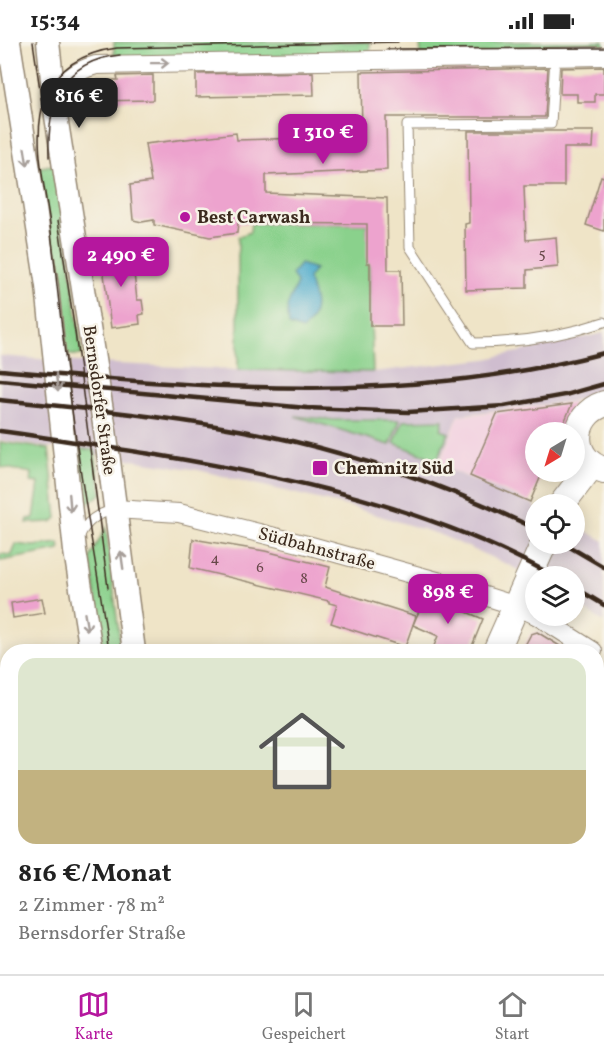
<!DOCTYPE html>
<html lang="de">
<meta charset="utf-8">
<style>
body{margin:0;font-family:Vollkorn,serif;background:#f6f6f6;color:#222;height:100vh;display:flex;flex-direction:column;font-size:22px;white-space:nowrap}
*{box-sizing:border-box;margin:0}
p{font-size:20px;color:#767676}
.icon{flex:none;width:33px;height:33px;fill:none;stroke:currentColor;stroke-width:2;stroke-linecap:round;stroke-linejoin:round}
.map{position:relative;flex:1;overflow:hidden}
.sheet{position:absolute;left:0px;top:602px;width:604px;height:332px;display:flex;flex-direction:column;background:#fff;border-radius:24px 24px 0 0;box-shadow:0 3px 15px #0003}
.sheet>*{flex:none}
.needle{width:39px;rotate:218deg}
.fabs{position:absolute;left:525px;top:380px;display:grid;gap:12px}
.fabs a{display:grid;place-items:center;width:60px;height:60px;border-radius:50%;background:#fff;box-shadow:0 3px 15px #0003;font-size:30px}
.price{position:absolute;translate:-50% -51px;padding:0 14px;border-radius:12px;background:#b5179e;color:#fff;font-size:20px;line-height:39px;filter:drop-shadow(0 2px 3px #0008)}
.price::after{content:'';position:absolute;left:50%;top:36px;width:18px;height:14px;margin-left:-9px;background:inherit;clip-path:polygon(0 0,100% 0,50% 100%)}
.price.on{background:#222;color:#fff}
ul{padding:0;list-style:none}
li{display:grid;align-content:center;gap:12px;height:318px;padding:0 18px}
li span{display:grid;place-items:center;height:186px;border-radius:18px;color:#555}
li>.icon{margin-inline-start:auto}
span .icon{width:108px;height:108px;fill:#fffc;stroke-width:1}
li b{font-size:26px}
.status{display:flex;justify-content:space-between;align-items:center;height:42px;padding:0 30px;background:#fff;direction:ltr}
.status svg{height:16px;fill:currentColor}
.tabs{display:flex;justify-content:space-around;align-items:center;height:84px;border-top:2px solid #e0e0e0;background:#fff;font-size:16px;color:#767676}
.tabs a{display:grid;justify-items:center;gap:3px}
.tabs .on{color:#b5179e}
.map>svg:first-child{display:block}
</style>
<div class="status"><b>15:34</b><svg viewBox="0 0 49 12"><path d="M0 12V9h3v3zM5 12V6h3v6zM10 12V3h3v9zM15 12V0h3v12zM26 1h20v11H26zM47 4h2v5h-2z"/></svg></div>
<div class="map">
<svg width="604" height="932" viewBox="0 0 604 932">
<rect width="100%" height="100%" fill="#f7f3e8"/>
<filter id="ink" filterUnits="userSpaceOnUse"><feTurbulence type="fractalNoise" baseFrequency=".0167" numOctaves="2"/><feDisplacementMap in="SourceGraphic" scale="12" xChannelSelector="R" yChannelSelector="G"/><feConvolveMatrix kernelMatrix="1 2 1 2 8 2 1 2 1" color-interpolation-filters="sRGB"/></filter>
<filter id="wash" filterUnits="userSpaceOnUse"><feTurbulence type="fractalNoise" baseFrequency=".008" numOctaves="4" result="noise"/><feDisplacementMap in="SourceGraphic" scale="24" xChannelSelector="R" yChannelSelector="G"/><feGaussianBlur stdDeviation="1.35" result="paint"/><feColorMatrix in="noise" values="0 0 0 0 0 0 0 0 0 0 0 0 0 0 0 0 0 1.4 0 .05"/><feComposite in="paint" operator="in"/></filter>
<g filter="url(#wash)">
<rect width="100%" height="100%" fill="#efe4c7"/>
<polygon fill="#f2cfe0" points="574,360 561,390 536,390 536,429 544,429 530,460 439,423 459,374"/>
<g fill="#cfbdcf">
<polygon points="604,291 604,351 574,359 459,373 438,423 535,463 536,501 574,501 575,483 604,499 604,580 575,562 574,534 536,534 535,538 511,524 438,492 351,465 198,428 0,398 0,314 78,320 238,328 373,330 486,317"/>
<polygon points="597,779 604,782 604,932 485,932 486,928 499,931 500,926 597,926"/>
</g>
<g fill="#8ad18c" stroke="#627e55" stroke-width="1.5">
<polygon points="114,0 370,0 370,13 114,18"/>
<polygon points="420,0 604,0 604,9 421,13"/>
<polygon points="57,122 82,313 59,313 36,126"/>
<polygon points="251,181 367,182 373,330 238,328 238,195 250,190"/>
<polygon points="295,374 335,378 400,378 390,403"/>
<polygon points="443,378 441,388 449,391 437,418 394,401 403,379"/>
<polygon points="0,400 49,407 57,476 52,480 27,481 28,477 34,476 39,441 31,440 32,431 0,425"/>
<polygon points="72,406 95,408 101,452 81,466"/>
<polygon points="106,485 121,609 104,609 90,516"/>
<polygon points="59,501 60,508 0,519 0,512 12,513 16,502 33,504"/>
<polygon points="597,711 604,722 604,782 597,779"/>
<polygon points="0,865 7,868 8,926 16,926 15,932 0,932"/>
<polygon points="409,926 500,926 499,931 486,928 485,932 415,932"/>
</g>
<path fill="#4caacb" stroke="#446a74" stroke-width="1.5" d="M 300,222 L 315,227 L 308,237 C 315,255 321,274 302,288 L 289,283 L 287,265 L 297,241 L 292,232 Z"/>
<g id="blocks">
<g fill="#eda3ce">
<polygon points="604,25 604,52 595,52 595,60 577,60 577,52 560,52 561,26"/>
<polygon points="548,26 545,75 386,75 387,128 266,133 266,151 387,156 388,228 401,228 402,284 370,284 370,221 367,221 367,182 238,181 237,191 210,195 154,183 154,178 142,180 133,178 130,143 151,140 145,102 236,91 237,98 362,94 361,30"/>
<polygon points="313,30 314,53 196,55 196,32"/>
<polygon points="153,33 153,58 92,59 91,38 118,38 117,34"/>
<polygon points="468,89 594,89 593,106 564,106 564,144 524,144 526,198 556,195 558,225 527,228 527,246 466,248 465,182 469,181"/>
<polygon points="601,134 604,135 604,189 586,183"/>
<polygon points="131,205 137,258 142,258 144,272 139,273 140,282 111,286 101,209"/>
<polygon points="572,362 560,390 536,390 536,429 543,429 530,460 470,434 497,372"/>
<polygon points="193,497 265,509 330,525 325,545 416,574 405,605 331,581 337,563 329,561 329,559 190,526"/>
<polygon points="426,553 483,577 470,609 432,609 438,594 413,583"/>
<polygon points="42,556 45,571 13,576 11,561"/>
<polygon points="537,590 568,609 522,609 531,592"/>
</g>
</g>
</g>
<g filter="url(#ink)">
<use href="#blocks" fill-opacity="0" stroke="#958772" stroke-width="1.5"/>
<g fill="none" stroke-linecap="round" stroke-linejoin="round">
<g stroke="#958772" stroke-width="11">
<g id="service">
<path d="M 555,15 L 551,82 L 407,83 L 410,205 L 473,301 C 517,301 562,294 604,280"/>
<path d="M 79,496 C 86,478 98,472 115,467"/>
</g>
</g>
<g stroke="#958772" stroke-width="20">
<g id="minor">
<path d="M 55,59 C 64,39 74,29 96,23 L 604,14"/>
<polyline points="115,467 179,471 311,504 444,541 516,564 536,573"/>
<polyline points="536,573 593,609"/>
</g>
</g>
<g stroke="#958772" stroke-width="25">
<g id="tertiary">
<polyline points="9,0 47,244 75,509 91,609"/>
<polyline points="48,0 56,74 105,388 134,609"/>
<polyline points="101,932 102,926"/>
<polyline points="144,932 144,926"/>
</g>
</g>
<g stroke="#958772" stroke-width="28">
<g id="secondary">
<path d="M 604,362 C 570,373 569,418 604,428"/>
<polyline points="562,462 592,423"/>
<polyline points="496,609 544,501"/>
</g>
</g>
<g stroke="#958772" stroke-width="31">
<g id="primary">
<polyline points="0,817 8,819"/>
<polyline points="0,840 8,843"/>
<polyline points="263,926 275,932"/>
<polyline points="335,926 345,932"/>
</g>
</g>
<use href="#service" stroke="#fff" stroke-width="9"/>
<use href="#minor" stroke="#fff" stroke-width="18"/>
<use href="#tertiary" stroke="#fff" stroke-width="22"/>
<use href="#secondary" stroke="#fff" stroke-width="26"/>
<use href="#primary" stroke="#fff" stroke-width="28"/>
<g stroke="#3b2a1e" stroke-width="1.5">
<polyline points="33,0 42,62"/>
<polyline points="387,7 604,6"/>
<path d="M 49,115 C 47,63 60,19 120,13"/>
<polyline points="58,178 75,290 108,546"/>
<path d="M 109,609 C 100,543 87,477 78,411 C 67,337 59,263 51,189 C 46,148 30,94 46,54 C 59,23 86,10 117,6 L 398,0"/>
<polyline points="116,932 117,926"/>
</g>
<g stroke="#3b2a1e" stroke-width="4.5">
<path d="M 0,328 C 204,345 403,364 604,311"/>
<polyline points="0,338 307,366 408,370 504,364 565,353 604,342"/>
<path d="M 0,358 C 98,368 196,377 292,399 C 376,419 458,449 536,487"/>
<path d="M 0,389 C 53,396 105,405 157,413 C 294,436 432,466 554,534"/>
<polyline points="563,501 604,525"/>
<polyline points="574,545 604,563"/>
</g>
</g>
<defs><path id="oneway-shaft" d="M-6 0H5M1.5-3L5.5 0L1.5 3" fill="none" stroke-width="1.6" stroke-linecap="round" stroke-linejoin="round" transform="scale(1.5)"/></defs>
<g stroke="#a79f9a">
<use href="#oneway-shaft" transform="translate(160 21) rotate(-1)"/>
<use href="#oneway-shaft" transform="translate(26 115) rotate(81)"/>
<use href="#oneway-shaft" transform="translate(57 341) rotate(83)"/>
<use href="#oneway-shaft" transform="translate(70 461) rotate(85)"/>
<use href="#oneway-shaft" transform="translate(122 518) rotate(-98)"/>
<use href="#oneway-shaft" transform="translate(86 580) rotate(80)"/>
</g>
</g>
<g fill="#b5179e" stroke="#f7f3e8" stroke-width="2">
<circle cx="185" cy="175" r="6"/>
<rect x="312" y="418" width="16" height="16" rx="3"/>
</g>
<g text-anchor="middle" stroke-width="5" stroke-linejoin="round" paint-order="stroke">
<g font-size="15" fill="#68484a">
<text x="542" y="216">5</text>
<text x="215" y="521">4</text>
<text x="260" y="530">6</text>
<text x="304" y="541">8</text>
</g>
<g font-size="18" font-weight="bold" fill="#3b2a1e" stroke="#f7f3e8" text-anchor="start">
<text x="197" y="181">Best Carwash</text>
<text x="334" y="432">Chemnitz Süd</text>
</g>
<g font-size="18" fill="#3b2a1e" stroke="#f7f3e8">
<text transform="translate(100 358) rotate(82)" y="6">Bernsdorfer Straße</text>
<text transform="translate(317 506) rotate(15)" y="6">Südbahnstraße</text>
</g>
</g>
</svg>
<div class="fabs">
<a><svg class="needle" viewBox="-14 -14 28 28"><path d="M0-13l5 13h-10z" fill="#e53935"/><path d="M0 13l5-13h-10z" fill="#767676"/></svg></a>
<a><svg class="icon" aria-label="locate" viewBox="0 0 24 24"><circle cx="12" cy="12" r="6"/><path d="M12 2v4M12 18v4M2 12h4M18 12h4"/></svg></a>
<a><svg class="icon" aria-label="layers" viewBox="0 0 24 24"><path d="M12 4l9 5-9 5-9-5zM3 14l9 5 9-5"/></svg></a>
</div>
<b class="price on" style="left:79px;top:87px">816 €</b>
<b class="price" style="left:323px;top:123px">1 310 €</b>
<b class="price" style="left:121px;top:246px">2 490 €</b>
<b class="price" style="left:448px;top:583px">898 €</b>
<section class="sheet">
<ul>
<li><span style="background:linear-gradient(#dfe7d0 60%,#c2b280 0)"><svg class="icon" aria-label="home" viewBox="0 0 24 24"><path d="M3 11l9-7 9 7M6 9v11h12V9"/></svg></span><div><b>816 €/Monat</b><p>2 Zimmer · 78 m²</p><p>Bernsdorfer Straße</p></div></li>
</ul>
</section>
</div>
<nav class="tabs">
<a class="on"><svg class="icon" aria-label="map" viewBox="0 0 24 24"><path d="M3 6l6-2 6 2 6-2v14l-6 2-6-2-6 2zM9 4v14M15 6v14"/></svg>Karte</a>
<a><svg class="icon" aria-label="saved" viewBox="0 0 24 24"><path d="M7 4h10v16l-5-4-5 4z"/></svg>Gespeichert</a>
<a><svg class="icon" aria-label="home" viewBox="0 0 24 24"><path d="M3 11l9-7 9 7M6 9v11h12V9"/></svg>Start</a>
</nav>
